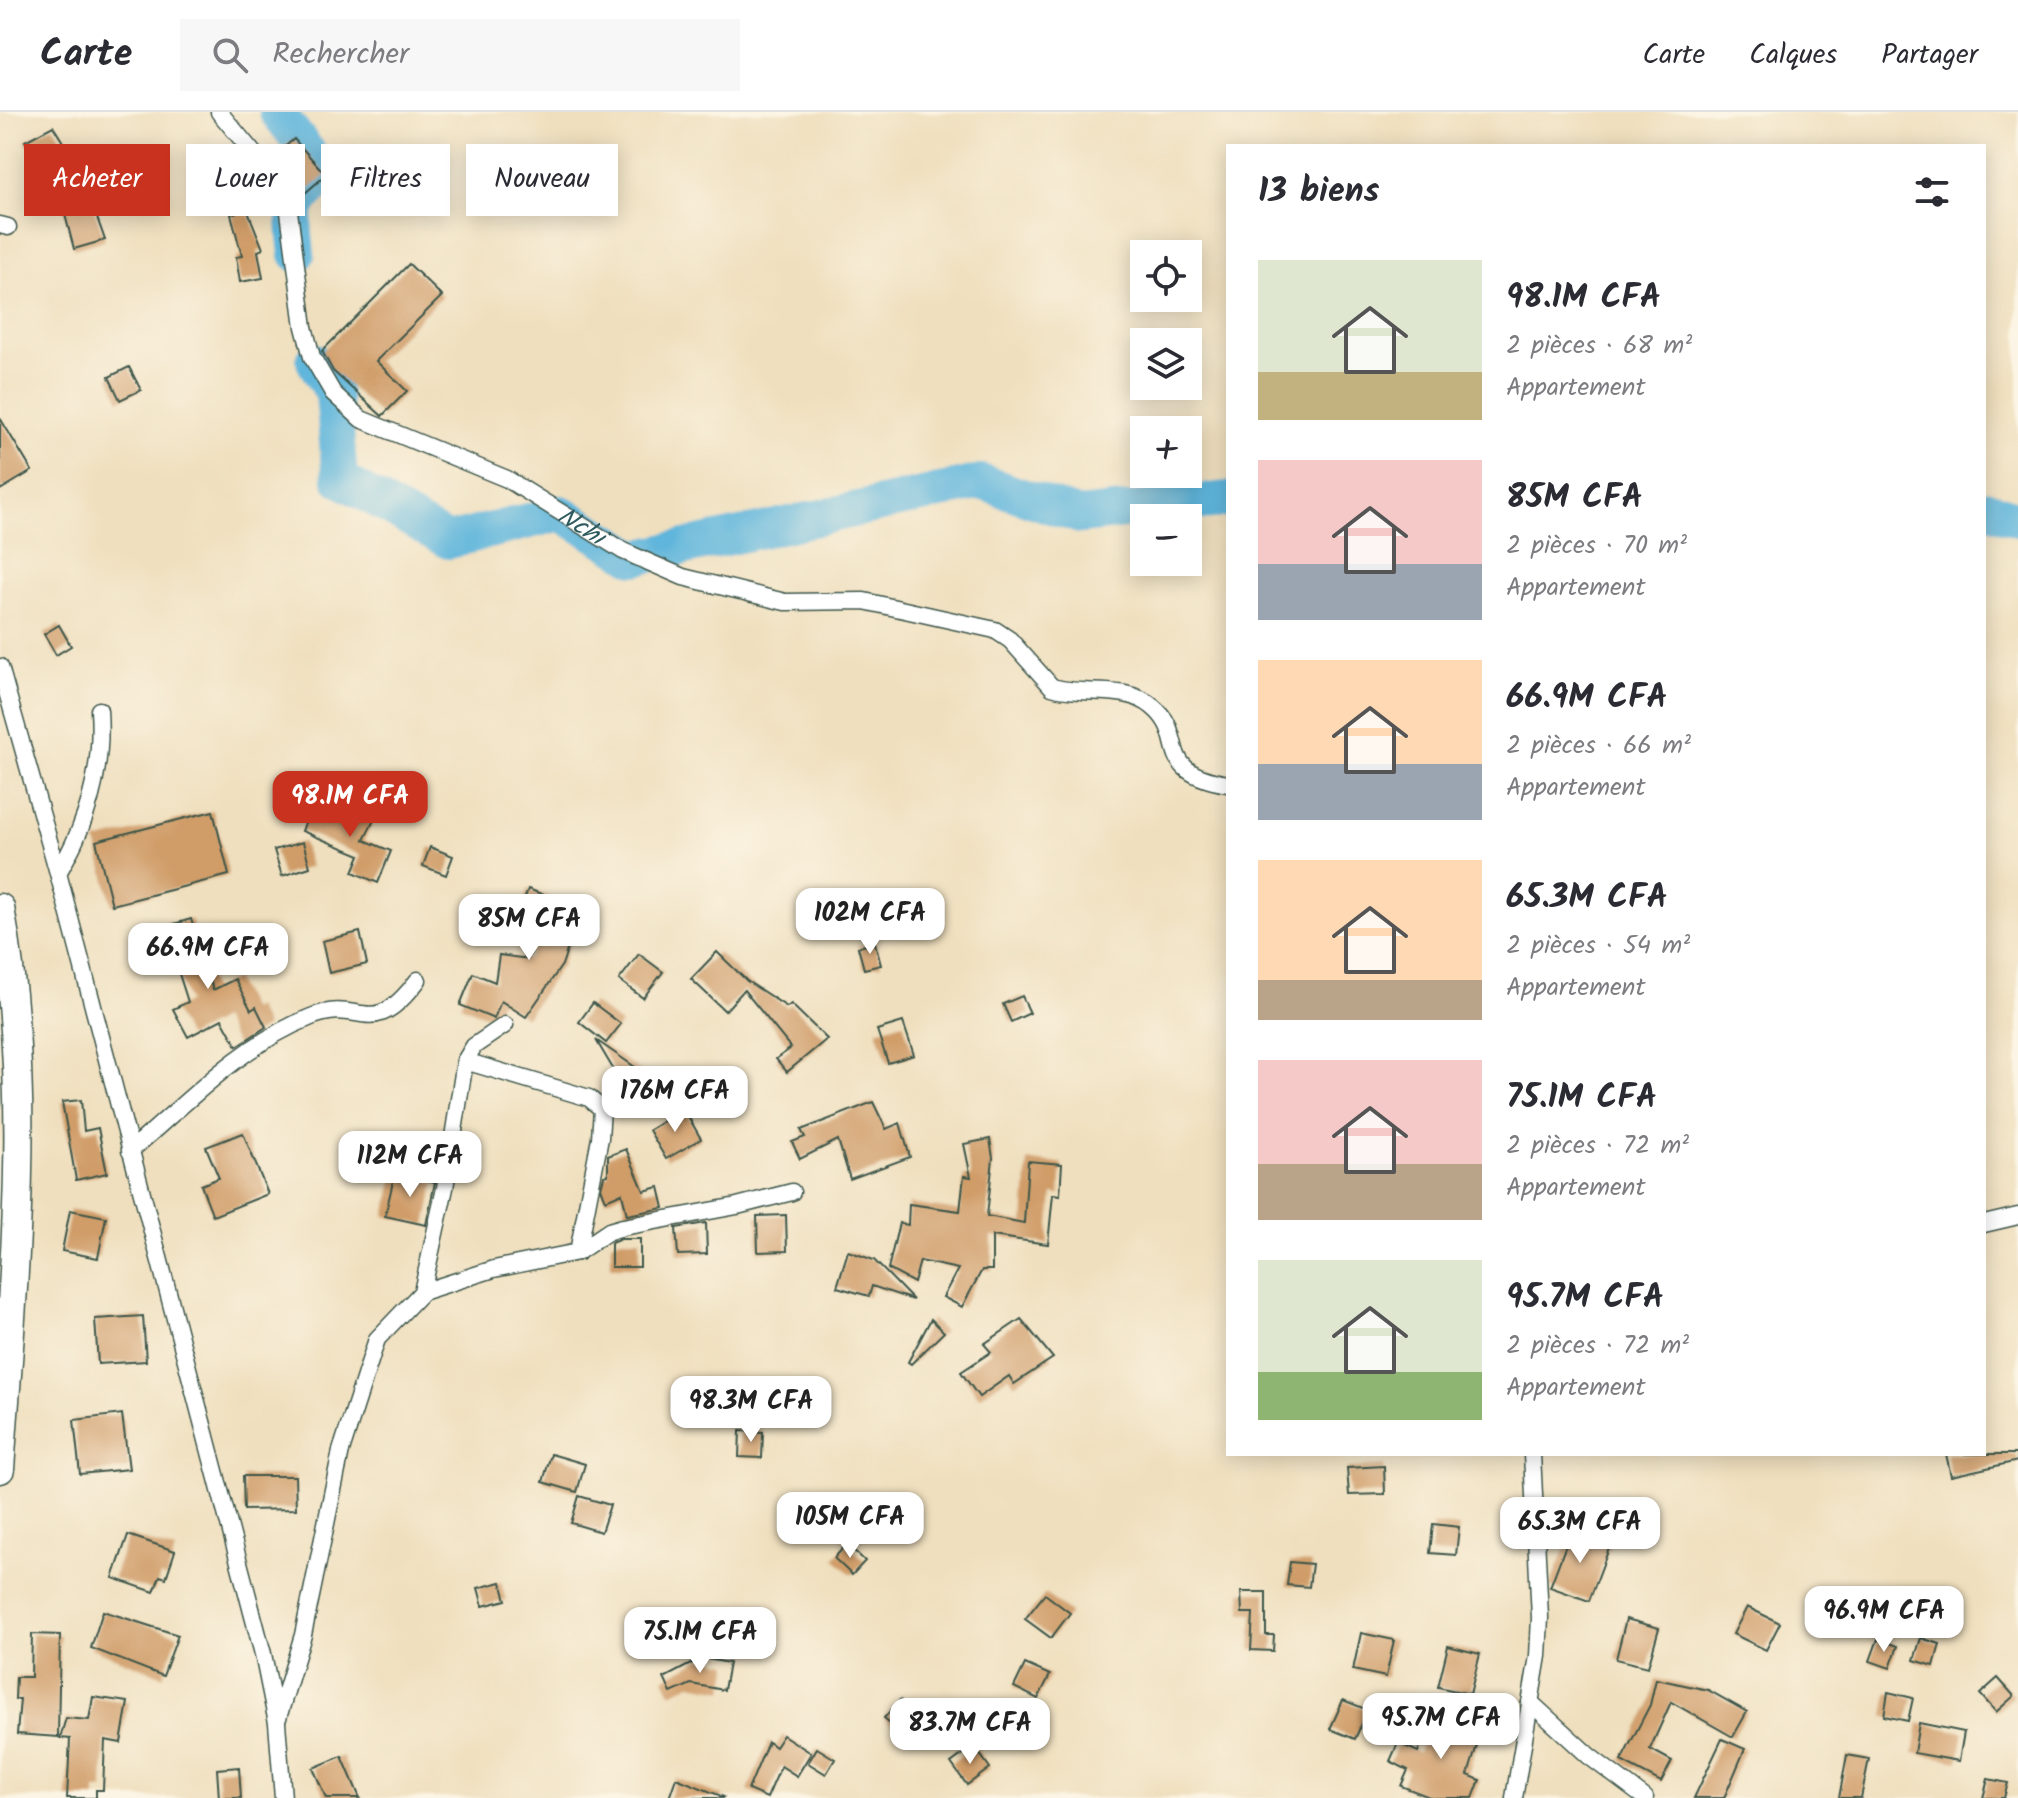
<!DOCTYPE html>
<html lang="fr">
<meta charset="utf-8">
<style>
body{margin:0;font-family:Kalam,sans-serif;background:#f7f7f7;color:#2b2b33;height:100vh;display:flex;flex-direction:column;font-size:30px;white-space:nowrap}
*{box-sizing:border-box;margin:0}
p{font-size:26px;color:#7c7c81}
.icon{flex:none;width:44px;height:44px;fill:none;stroke:currentColor;stroke-width:2;stroke-linecap:round;stroke-linejoin:round}
.map{position:relative;flex:1;overflow:hidden}
.sheet{position:absolute;left:1226px;top:32px;width:760px;height:1312px;display:flex;flex-direction:column;background:#fff;border-radius:0px;box-shadow:0 4px 20px #0003}
.sheet>*{flex:none}
.hud{position:absolute;left:24px;top:32px;width:760px;height:72px;display:flex;gap:16px}
.buttons{position:absolute;left:1130px;top:128px;display:grid;gap:16px}
.buttons a{display:grid;place-items:center;width:72px;height:72px;border-radius:0px;background:#fff;box-shadow:0 4px 20px #0003;font-size:40px}
.price{position:absolute;translate:-50% -68px;padding:0 18px;border-radius:16px;background:#fff;color:#222;font-size:26px;line-height:52px;filter:drop-shadow(0 2px 4px #0008)}
.price::after{content:'';position:absolute;left:50%;top:48px;width:24px;height:18px;margin-left:-12px;background:inherit;clip-path:polygon(0 0,100% 0,50% 100%)}
.price.selected{background:#c8321e;color:#fff}
ul{padding:0;list-style:none}
li{display:flex;align-items:center;gap:24px;height:200px;padding:0 32px}
li span{display:grid;place-items:center;flex:none;width:224px;height:160px;border-radius:0px;color:#555}
li>.icon{margin-inline-start:auto}
span .icon{width:96px;height:96px;fill:#fffc;stroke-width:1}
li b{font-size:34px}
h2{display:flex;justify-content:space-between;align-items:center;height:96px;padding:0 32px;font-size:34px}
.chip{padding:0 28px;border-radius:0px;background:#fff;box-shadow:0 4px 20px #0003;font-size:28px;line-height:72px}
.chip.selected{background:#c8321e;color:#fff}
header{display:flex;align-items:center;gap:48px;box-sizing:border-box;height:112px;padding:0 40px;background:#fff;border-bottom:2px solid #e1e1e2}
header strong{font-size:38px}
nav{display:flex;gap:44px;margin-inline-start:auto;font-size:28px}
.search{width:560px;height:72px;background:#f7f7f7;display:flex;align-items:center;gap:20px;box-sizing:border-box;padding:0 28px;border-radius:0px;color:#7c7c81;font-size:30px}
.map>svg:first-child{display:block}
</style>
<header>
<strong>Carte</strong>
<div class="search"><svg class="icon" aria-label="search" viewBox="0 0 24 24"><circle cx="10" cy="10" r="6"/><path d="M15 15l6 6"/></svg>Rechercher</div>
<nav><a>Carte</a><a>Calques</a><a>Partager</a></nav>
</header>
<div class="map">
<svg width="2018" height="1686" viewBox="0 0 2018 1686">
<rect width="100%" height="100%" fill="#fcf5e5"/>
<filter id="ink" filterUnits="userSpaceOnUse"><feTurbulence type="fractalNoise" baseFrequency=".0125" numOctaves="2"/><feDisplacementMap in="SourceGraphic" scale="16" xChannelSelector="R" yChannelSelector="G"/><feConvolveMatrix kernelMatrix="1 2 1 2 8 2 1 2 1" color-interpolation-filters="sRGB"/></filter>
<filter id="wash" filterUnits="userSpaceOnUse"><feTurbulence type="fractalNoise" baseFrequency=".006" numOctaves="4" result="noise"/><feDisplacementMap in="SourceGraphic" scale="32" xChannelSelector="R" yChannelSelector="G"/><feGaussianBlur stdDeviation="1.8" result="paint"/><feColorMatrix in="noise" values="0 0 0 0 0 0 0 0 0 0 0 0 0 0 0 0 0 1.4 0 .05"/><feComposite in="paint" operator="in"/></filter>
<g filter="url(#wash)">
<rect width="100%" height="100%" fill="#efdfbe"/>
<g fill="none" stroke-linecap="round" stroke-linejoin="round">
<g stroke="#5eb5db" stroke-width="36">
<path d="M 277,0 L 326,63 C 291,93 292,98 297,142"/>
<polyline points="314,249 333,281 340,367 448,429 561,401 635,446 981,370 1080,404 1228,387"/>
<polyline points="1984,396 2018,407"/>
</g>
</g>
<g id="blocks">
<g fill="#d09d69">
<polygon points="53,14 80,58 105,128 74,137 50,45 38,52 25,29"/>
<polygon points="294,27 326,63 305,81 273,45"/>
<polygon points="247,97 263,137 258,139 263,166 240,170 236,145 242,144 231,102"/>
<polygon points="409,152 442,184 376,249 407,279 382,304 333,259 322,239"/>
<polygon points="129,255 141,278 120,288 109,265"/>
<polygon points="0,306 32,359 0,378"/>
<polygon points="59,513 71,534 56,543 44,522"/>
<polygon points="312,693 349,708 354,696 375,706 364,728 391,739 378,771 353,760 360,743 302,719"/>
<polygon points="213,699 229,763 112,793 96,729"/>
<polygon points="303,730 310,755 282,764 274,738"/>
<polygon points="430,735 453,744 446,763 423,754"/>
<polygon points="528,777 596,802 592,813 577,809 562,853 526,905 501,889 494,907 460,893 473,861 495,870 499,843 528,847 549,799 523,791"/>
<polygon points="191,807 213,878 235,867 251,898 256,895 266,915 237,934 222,907 188,925 173,897 188,890 164,815"/>
<polygon points="360,820 367,852 329,861 322,829"/>
<polygon points="875,831 881,853 864,857 858,835"/>
<polygon points="717,840 747,869 787,895 791,892 827,927 787,960 776,947 791,936 744,878 725,899 691,867"/>
<polygon points="639,842 663,860 643,886 619,868"/>
<polygon points="1022,884 1030,901 1011,910 1003,892"/>
<polygon points="593,891 621,912 606,931 579,910"/>
<polygon points="903,910 914,943 888,951 877,918"/>
<polygon points="596,928 658,971 638,999"/>
<polygon points="81,988 84,1019 98,1016 107,1061 76,1068 62,990"/>
<polygon points="873,990 886,1017 900,1011 910,1045 850,1067 838,1028 800,1047 792,1030 805,1025 801,1018"/>
<polygon points="684,997 701,1027 666,1047 649,1018"/>
<polygon points="243,1021 268,1082 213,1104 201,1073 219,1066 206,1035"/>
<polygon points="990,1027 993,1046 987,1104 1024,1111 1028,1049 1062,1052 1060,1083 1053,1082 1048,1132 992,1124 992,1158 982,1158 962,1195 943,1185 958,1157 920,1149 914,1171 888,1157 899,1111 908,1113 909,1092 960,1099 964,1064 971,1065 964,1032"/>
<polygon points="626,1037 644,1079 659,1075 664,1096 627,1103 622,1081 606,1088 601,1076 604,1064 608,1063 608,1044"/>
<polygon points="395,1061 435,1070 426,1113 385,1104"/>
<polygon points="70,1098 106,1105 98,1146 62,1139"/>
<polygon points="786,1103 787,1139 758,1140 757,1104"/>
<polygon points="706,1111 707,1142 678,1143 676,1116"/>
<polygon points="621,1127 640,1127 640,1155 611,1155 611,1131"/>
<polygon points="848,1139 874,1148 913,1188 872,1174 869,1184 837,1175"/>
<polygon points="143,1204 146,1249 98,1252 95,1207"/>
<polygon points="931,1207 944,1220 911,1252 908,1250"/>
<polygon points="1021,1207 1053,1246 1014,1272 1009,1264 979,1285 961,1260 991,1240 984,1232"/>
<polygon points="122,1302 129,1357 80,1362 74,1308"/>
<polygon points="740,1319 763,1320 762,1346 739,1345"/>
<polygon points="551,1342 585,1352 577,1380 543,1370"/>
<polygon points="1946,1342 2017,1342 2018,1349 1951,1364"/>
<polygon points="1384,1354 1385,1382 1349,1383 1347,1356"/>
<polygon points="243,1364 295,1364 296,1397 244,1398"/>
<polygon points="579,1384 610,1393 601,1420 571,1411"/>
<polygon points="1433,1412 1459,1415 1456,1443 1430,1441"/>
<polygon points="1572,1417 1611,1431 1589,1489 1550,1475"/>
<polygon points="128,1423 175,1439 166,1466 160,1464 154,1480 113,1466"/>
<polygon points="847,1432 865,1449 852,1463 834,1446"/>
<polygon points="1290,1450 1312,1452 1309,1475 1287,1473"/>
<polygon points="501,1470 506,1488 483,1494 478,1476"/>
<polygon points="1241,1480 1266,1480 1266,1523 1274,1523 1273,1539 1251,1538 1253,1501 1242,1501"/>
<polygon points="1045,1482 1070,1501 1051,1526 1025,1507"/>
<polygon points="1747,1495 1780,1511 1766,1538 1733,1522"/>
<polygon points="103,1499 178,1523 163,1564 91,1536"/>
<polygon points="1626,1507 1659,1516 1648,1555 1616,1547"/>
<polygon points="1361,1521 1394,1528 1386,1565 1353,1558"/>
<polygon points="32,1522 60,1523 58,1625 17,1622 20,1587 15,1587 16,1565 31,1565"/>
<polygon points="1921,1526 1940,1532 1934,1554 1914,1548"/>
<polygon points="1878,1527 1898,1534 1890,1556 1870,1549"/>
<polygon points="1448,1534 1480,1542 1470,1582 1438,1575"/>
<polygon points="702,1546 729,1551 724,1578 691,1572 671,1581 664,1566"/>
<polygon points="1025,1552 1050,1563 1038,1587 1014,1575"/>
<polygon points="1998,1566 2014,1584 1996,1600 1980,1582"/>
<polygon points="1656,1567 1708,1578 1747,1600 1733,1625 1671,1590 1650,1637 1672,1649 1661,1670 1621,1649 1650,1593"/>
<polygon points="1888,1580 1913,1586 1908,1609 1884,1604"/>
<polygon points="93,1585 128,1590 121,1631 105,1628 103,1678 96,1678 96,1686 67,1686 70,1627 60,1626 66,1606 89,1608"/>
<polygon points="900,1588 921,1605 905,1623 884,1606"/>
<polygon points="1343,1588 1368,1598 1355,1627 1330,1617"/>
<polygon points="1476,1589 1499,1594 1494,1617 1471,1611"/>
<polygon points="1432,1603 1481,1620 1468,1663 1480,1668 1473,1686 1432,1686 1401,1674 1408,1658 1390,1649 1398,1631 1418,1640"/>
<polygon points="1919,1611 1964,1620 1959,1649 1914,1641"/>
<polygon points="783,1623 811,1641 797,1664 781,1654 767,1686 748,1678 768,1630 775,1635"/>
<polygon points="1722,1627 1745,1637 1724,1686 1694,1686"/>
<polygon points="974,1634 990,1656 967,1673 951,1651"/>
<polygon points="817,1636 835,1647 826,1662 808,1651"/>
<polygon points="1847,1643 1869,1647 1861,1686 1839,1686"/>
<polygon points="342,1644 360,1686 326,1686 313,1656"/>
<polygon points="239,1655 241,1686 219,1686 217,1657"/>
<polygon points="676,1666 724,1685 723,1686 669,1686"/>
<polygon points="1988,1667 2008,1671 2004,1686 1983,1686"/>
</g>
</g>
</g>
<g filter="url(#ink)">
<use href="#blocks" fill-opacity="0" stroke="#3e5549" stroke-width="2"/>
<g fill="none" stroke-linecap="round" stroke-linejoin="round">
<g stroke="#3e5549" stroke-width="19">
<g id="street">
<path id="s1" d="M 219,0 L 265,55 L 288,92 L 304,215 L 312,245 L 333,281 L 361,307 L 507,367 L 623,439 L 683,465 L 785,490 L 864,489 L 995,518 L 1010,528 L 1052,575 C 1084,585 1125,571 1153,595 C 1190,625 1152,660 1228,672"/>
<polyline points="0,113 8,115"/>
<polyline points="0,555 58,761 263,1542 277,1611 283,1686"/>
<path d="M 58,761 C 88,711 103,656 99,598"/>
<polyline points="465,949 589,986 602,997 600,1026 578,1140"/>
<path d="M 130,1039 C 187,991 240,933 311,905 C 363,884 369,932 418,868"/>
<polyline points="1984,1112 2018,1104"/>
<polyline points="422,1180 445,1076 465,949 474,934 505,913"/>
<polyline points="1530,1590 1589,1644 1645,1686"/>
<polyline points="278,1606 303,1523 341,1339 377,1227 422,1180 494,1157 578,1140 609,1119 623,1115 737,1094 792,1080"/>
<polyline points="1514,1686 1538,1544 1540,1506 1532,1342"/>
</g>
</g>
<g stroke="#3e5549" stroke-width="31">
<path id="highway" d="M 0,796 C 34,980 13,1172 0,1357"/>
</g>
<use href="#street" stroke="#fff" stroke-width="16"/>
<use href="#highway" stroke="#fff" stroke-width="28"/>
</g>
</g>
<g text-anchor="middle" stroke-width="8" stroke-linejoin="round" paint-order="stroke">
<g font-size="26" font-style="italic" fill="#2f5b5e" stroke="#fcf5e5">
<text dy="9" stroke="none"><textPath href="#s1" startOffset="596">Nchi</textPath></text>
</g>
</g>
</svg>
<div class="buttons">
<a><svg class="icon" aria-label="locate" viewBox="0 0 24 24"><circle cx="12" cy="12" r="6"/><path d="M12 2v4M12 18v4M2 12h4M18 12h4"/></svg></a>
<a><svg class="icon" aria-label="layers" viewBox="0 0 24 24"><path d="M12 4l9 5-9 5-9-5zM3 14l9 5 9-5"/></svg></a>
<a>+</a>
<a>−</a>
</div>
<b class="price selected" style="left:350px;top:727px">98.1M CFA</b>
<b class="price" style="left:870px;top:844px">102M CFA</b>
<b class="price" style="left:529px;top:850px">85M CFA</b>
<b class="price" style="left:208px;top:879px">66.9M CFA</b>
<b class="price" style="left:675px;top:1022px">176M CFA</b>
<b class="price" style="left:410px;top:1087px">112M CFA</b>
<b class="price" style="left:751px;top:1332px">98.3M CFA</b>
<b class="price" style="left:850px;top:1448px">105M CFA</b>
<b class="price" style="left:1580px;top:1453px">65.3M CFA</b>
<b class="price" style="left:1884px;top:1542px">96.9M CFA</b>
<b class="price" style="left:700px;top:1563px">75.1M CFA</b>
<b class="price" style="left:1441px;top:1649px">95.7M CFA</b>
<b class="price" style="left:970px;top:1654px">83.7M CFA</b>
<div class="hud">
<a class="chip selected">Acheter</a>
<a class="chip">Louer</a>
<a class="chip">Filtres</a>
<a class="chip">Nouveau</a>
</div>
<section class="sheet">
<h2>13 biens<svg class="icon" aria-label="filters" viewBox="0 0 24 24"><path d="M4 7h16M4 17h16"/><circle cx="9" cy="7" r="2"/><circle cx="15" cy="17" r="2"/></svg></h2>
<ul>
<li><span style="background:linear-gradient(#dfe7d0 70%,#c2b280 0)"><svg class="icon" aria-label="home" viewBox="0 0 24 24"><path d="M3 11l9-7 9 7M6 9v11h12V9"/></svg></span><div><b>98.1M CFA</b><p>2 pièces · 68 m²</p><p>Appartement</p></div></li>
<li><span style="background:linear-gradient(#f6c9c9 65%,#9aa5b1 0)"><svg class="icon" aria-label="home" viewBox="0 0 24 24"><path d="M3 11l9-7 9 7M6 9v11h12V9"/></svg></span><div><b>85M CFA</b><p>2 pièces · 70 m²</p><p>Appartement</p></div></li>
<li><span style="background:linear-gradient(#ffd9b3 65%,#9aa5b1 0)"><svg class="icon" aria-label="home" viewBox="0 0 24 24"><path d="M3 11l9-7 9 7M6 9v11h12V9"/></svg></span><div><b>66.9M CFA</b><p>2 pièces · 66 m²</p><p>Appartement</p></div></li>
<li><span style="background:linear-gradient(#ffd9b3 75%,#b9a48a 0)"><svg class="icon" aria-label="home" viewBox="0 0 24 24"><path d="M3 11l9-7 9 7M6 9v11h12V9"/></svg></span><div><b>65.3M CFA</b><p>2 pièces · 54 m²</p><p>Appartement</p></div></li>
<li><span style="background:linear-gradient(#f6c9c9 65%,#b9a48a 0)"><svg class="icon" aria-label="home" viewBox="0 0 24 24"><path d="M3 11l9-7 9 7M6 9v11h12V9"/></svg></span><div><b>75.1M CFA</b><p>2 pièces · 72 m²</p><p>Appartement</p></div></li>
<li><span style="background:linear-gradient(#dfe7d0 70%,#8fb573 0)"><svg class="icon" aria-label="home" viewBox="0 0 24 24"><path d="M3 11l9-7 9 7M6 9v11h12V9"/></svg></span><div><b>95.7M CFA</b><p>2 pièces · 72 m²</p><p>Appartement</p></div></li>
</ul>
</section>
</div>
